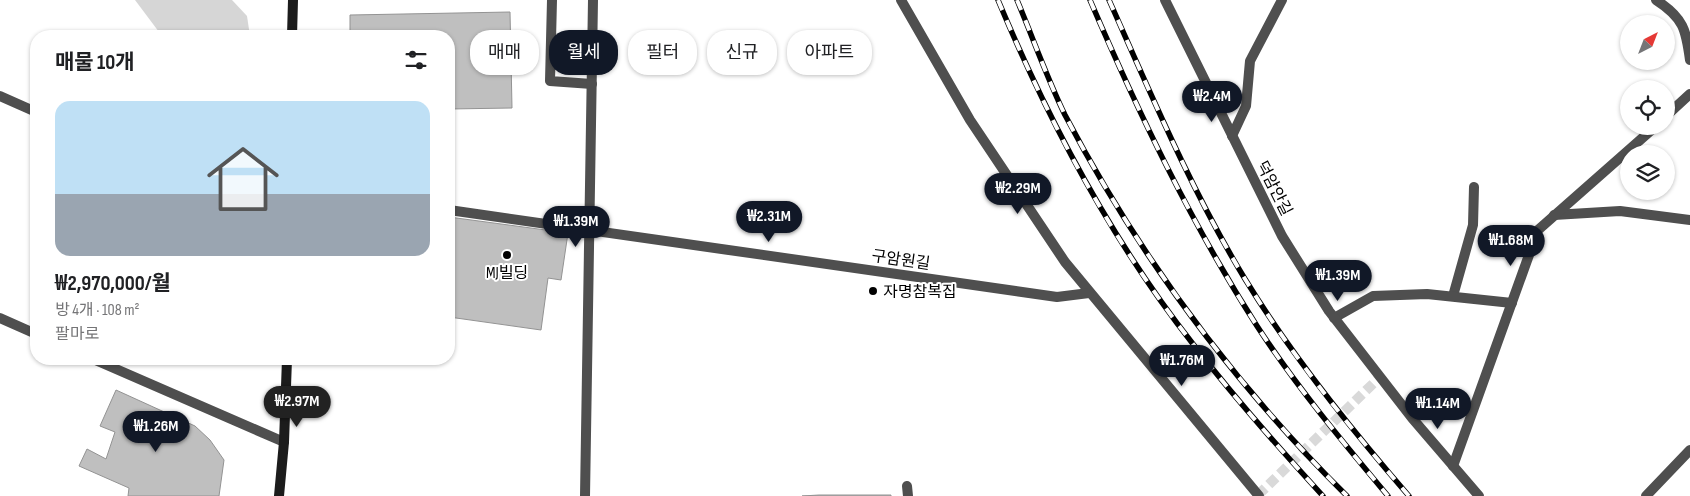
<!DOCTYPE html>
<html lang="ko">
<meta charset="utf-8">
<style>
body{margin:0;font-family:"Sofia Sans Condensed","Noto Sans KR",sans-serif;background:#f2f2f2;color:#202124;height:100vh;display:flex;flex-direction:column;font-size:19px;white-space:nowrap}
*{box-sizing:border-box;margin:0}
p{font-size:16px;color:#757577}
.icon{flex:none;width:28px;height:28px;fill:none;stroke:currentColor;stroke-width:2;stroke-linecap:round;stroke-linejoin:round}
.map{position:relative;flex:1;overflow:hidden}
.sheet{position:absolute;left:30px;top:30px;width:425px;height:335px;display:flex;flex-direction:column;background:#fff;border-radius:20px;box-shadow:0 1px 4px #0004}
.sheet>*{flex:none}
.guide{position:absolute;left:470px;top:30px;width:475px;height:45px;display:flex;gap:10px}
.needle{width:32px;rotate:42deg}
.controls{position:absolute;left:1620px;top:15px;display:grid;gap:10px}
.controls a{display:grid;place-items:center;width:55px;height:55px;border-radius:50%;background:#fff;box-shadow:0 1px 4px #0004;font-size:25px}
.price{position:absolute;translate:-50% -42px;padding:0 11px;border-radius:18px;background:#111827;color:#fff;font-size:16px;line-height:32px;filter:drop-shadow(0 1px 2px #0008)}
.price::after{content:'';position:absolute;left:50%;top:30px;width:15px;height:11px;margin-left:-8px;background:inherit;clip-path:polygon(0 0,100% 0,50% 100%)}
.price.active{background:#222;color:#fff}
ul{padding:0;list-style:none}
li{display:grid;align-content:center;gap:10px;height:265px;padding:0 25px}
li span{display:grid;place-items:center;height:155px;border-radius:15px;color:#555}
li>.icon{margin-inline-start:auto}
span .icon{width:90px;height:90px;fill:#fffc;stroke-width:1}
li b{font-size:21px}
h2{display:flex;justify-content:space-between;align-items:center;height:60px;padding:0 25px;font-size:21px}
.tag{padding:0 18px;border-radius:20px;background:#fff;box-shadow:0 1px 4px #0004;font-size:18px;line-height:45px}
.tag.active{background:#111827;color:#fff}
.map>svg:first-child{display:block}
</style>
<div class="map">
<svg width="1690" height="496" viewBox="0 0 1690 496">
<rect width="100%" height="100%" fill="#fff"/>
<polygon fill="#d6d6d6" points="135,0 232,0 247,16 250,36 162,36"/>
<g fill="#bfbfbf" stroke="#939393">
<polygon points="510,12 512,108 449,109 449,36 350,36 350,15"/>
<polygon points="449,217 568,233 561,280 548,278 541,330 449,317"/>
<polygon points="116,390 195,426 210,440 224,460 219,496 128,496 129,488 79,466 87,449 106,459 115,432 100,426"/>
<polygon points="819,495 891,495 891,496 802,496"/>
</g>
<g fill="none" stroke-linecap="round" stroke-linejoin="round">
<polyline stroke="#d9d9d9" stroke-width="10" stroke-dasharray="10 5" stroke-linecap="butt" points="1258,495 1380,377"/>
<g stroke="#4f4f4f" stroke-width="10">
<polyline points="552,0 550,81 592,84"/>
<path d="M 1656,0 C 1684,18 1686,30 1690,60"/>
<polyline points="1232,136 1246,106 1250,61 1282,0"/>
<polyline points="1554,215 1620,211 1690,220"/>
<polyline points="1453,296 1473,225 1474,187"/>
<polyline points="1334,318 1373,296 1427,294 1512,303"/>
<polyline points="907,486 908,496"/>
<polyline points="1646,496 1690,450"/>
</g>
<g stroke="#4f4f4f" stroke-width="10">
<polyline points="901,0 970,120 1065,262 1259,496"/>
<polyline points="1165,0 1282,236 1329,311 1412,418 1479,496"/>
<polyline points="0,96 36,112"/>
<polyline points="1666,116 1690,94"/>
<polyline points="449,210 1057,297 1089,293"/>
<polyline points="0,318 36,334"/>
<polyline points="93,359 284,442"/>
<polyline points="1453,466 1538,230 1656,126"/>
<polyline points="585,496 593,0"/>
</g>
<g stroke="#1c1c1c" stroke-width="10">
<polyline points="292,36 293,0"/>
<polyline points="279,496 284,442 287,359"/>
</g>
<g stroke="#000" stroke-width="5.5">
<g id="rail">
<path d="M 998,0 C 1049,122 1111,240 1193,344 C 1234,397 1278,447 1323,496"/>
<path d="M 1017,0 C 1033,38 1047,78 1065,115 C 1139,256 1234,384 1347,496"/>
<path d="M 1090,0 C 1138,112 1191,223 1257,326 C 1296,386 1342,441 1388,496"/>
<path d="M 1109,0 C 1150,92 1192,192 1245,279 C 1292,356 1350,428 1409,496"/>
</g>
</g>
<use href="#rail" stroke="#fff" stroke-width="4" stroke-dasharray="11" stroke-linecap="butt"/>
</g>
<g fill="#000" stroke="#fff" stroke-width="2">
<circle cx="507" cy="255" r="5"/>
<circle cx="873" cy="291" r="5"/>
</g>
<g text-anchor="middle" stroke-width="4" stroke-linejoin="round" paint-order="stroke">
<g font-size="16" fill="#000" stroke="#fff">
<text transform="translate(1275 188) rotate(63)" y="6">덕암안길</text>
<text transform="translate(901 259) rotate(8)" y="6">구암원길</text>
</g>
<g font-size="16" fill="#000" stroke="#fff">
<text x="507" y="278">MJ빌딩</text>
<text x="883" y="297" text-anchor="start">자명참복집</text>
</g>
</g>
</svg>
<div class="controls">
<a><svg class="needle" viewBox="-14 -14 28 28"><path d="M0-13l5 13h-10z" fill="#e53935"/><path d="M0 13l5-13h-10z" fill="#757577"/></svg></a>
<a><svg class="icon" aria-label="locate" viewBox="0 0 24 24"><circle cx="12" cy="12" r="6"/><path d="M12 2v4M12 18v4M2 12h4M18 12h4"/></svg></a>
<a><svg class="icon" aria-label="layers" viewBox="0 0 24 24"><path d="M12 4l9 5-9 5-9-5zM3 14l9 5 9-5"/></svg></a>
</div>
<b class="price" style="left:1212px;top:123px">₩2.4M</b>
<b class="price" style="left:1018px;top:215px">₩2.29M</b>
<b class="price" style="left:769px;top:243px">₩2.31M</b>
<b class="price" style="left:576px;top:248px">₩1.39M</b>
<b class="price" style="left:1511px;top:267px">₩1.68M</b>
<b class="price" style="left:1338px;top:302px">₩1.39M</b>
<b class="price" style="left:1182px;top:387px">₩1.76M</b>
<b class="price active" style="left:297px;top:428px">₩2.97M</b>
<b class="price" style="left:1438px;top:430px">₩1.14M</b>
<b class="price" style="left:156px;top:453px">₩1.26M</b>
<div class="guide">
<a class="tag">매매</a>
<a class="tag active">월세</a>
<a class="tag">필터</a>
<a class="tag">신규</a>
<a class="tag">아파트</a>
</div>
<section class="sheet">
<h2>매물 10개<svg class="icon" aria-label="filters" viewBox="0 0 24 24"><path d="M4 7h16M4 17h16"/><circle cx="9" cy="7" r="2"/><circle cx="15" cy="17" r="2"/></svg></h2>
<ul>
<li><span style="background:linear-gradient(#bfe0f5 60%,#9aa5b1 0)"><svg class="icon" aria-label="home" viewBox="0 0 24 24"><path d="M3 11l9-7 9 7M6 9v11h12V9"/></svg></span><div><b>₩2,970,000/월</b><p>방 4개 · 108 m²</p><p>팔마로</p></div></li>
</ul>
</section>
</div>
